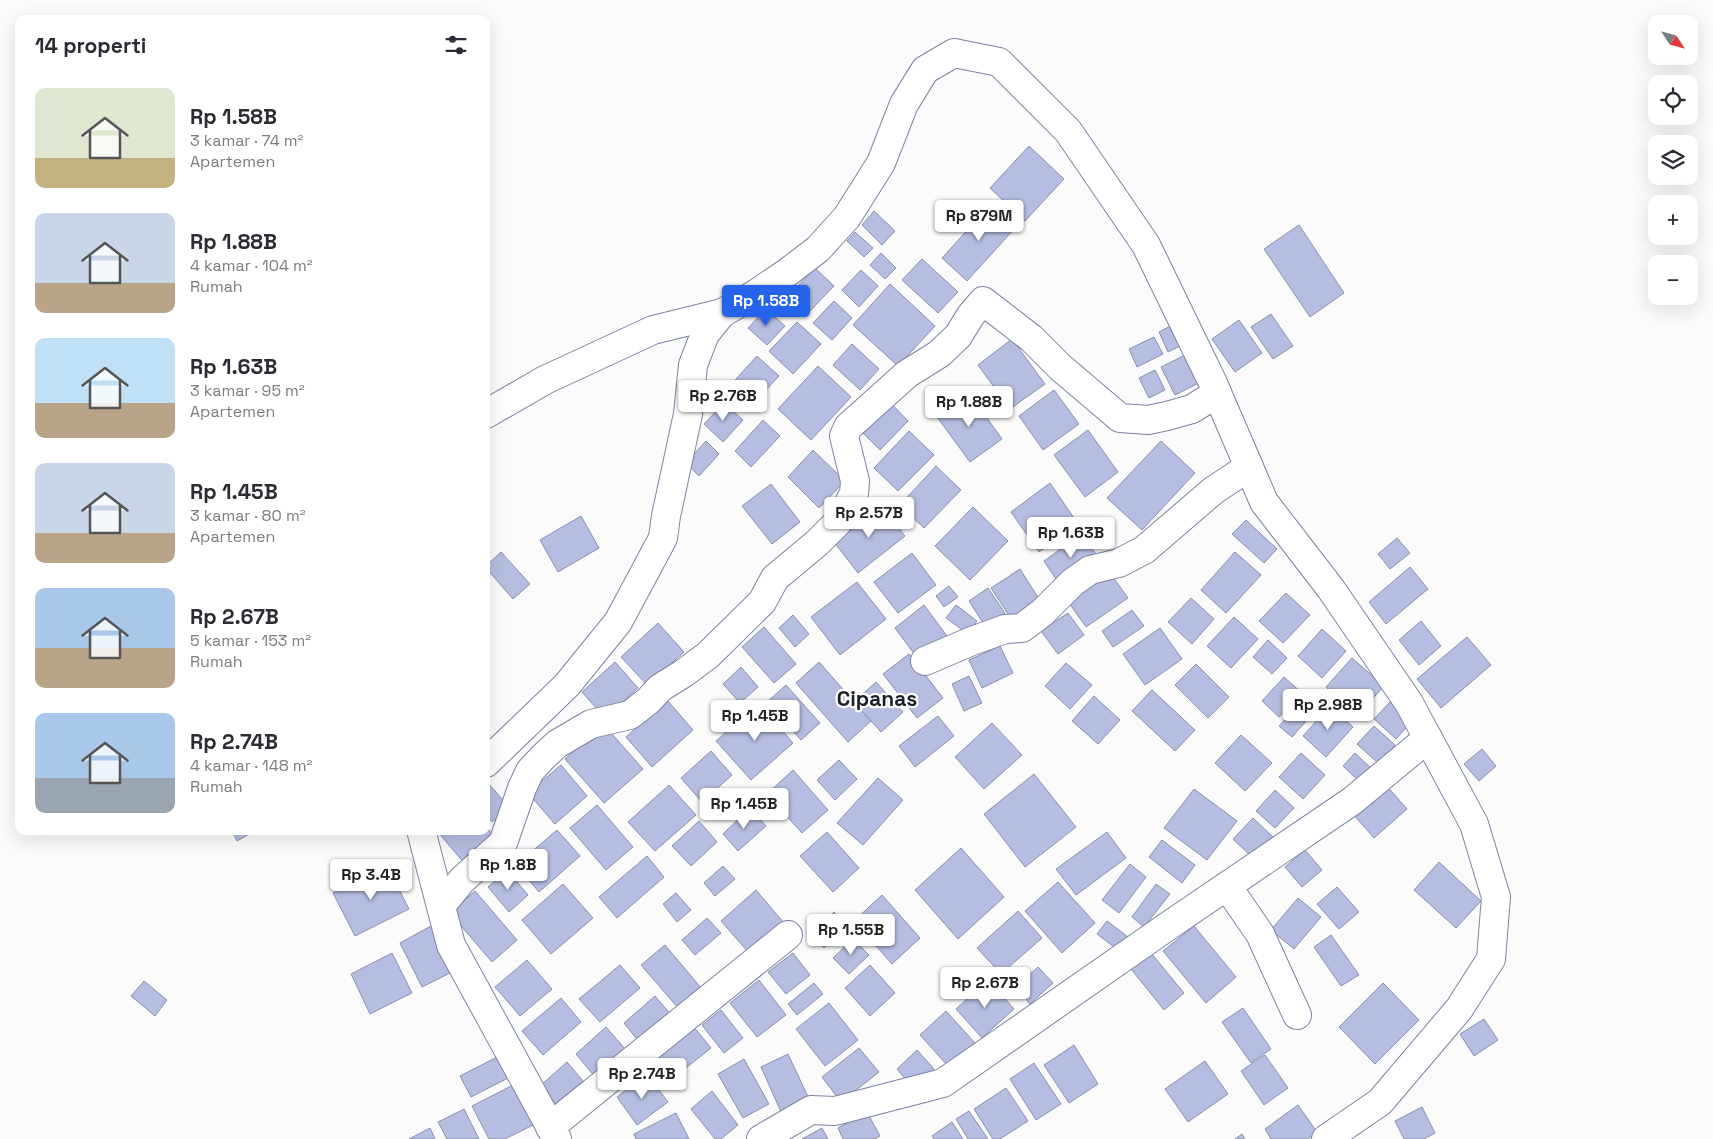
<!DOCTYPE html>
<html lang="id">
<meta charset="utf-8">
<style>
body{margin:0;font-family:"Space Grotesk",sans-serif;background:#f7f7f7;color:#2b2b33;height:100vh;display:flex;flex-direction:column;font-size:19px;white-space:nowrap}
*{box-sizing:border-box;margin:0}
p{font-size:16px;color:#7c7c81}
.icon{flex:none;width:28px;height:28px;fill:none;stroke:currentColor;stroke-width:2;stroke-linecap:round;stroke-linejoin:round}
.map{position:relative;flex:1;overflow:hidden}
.drawer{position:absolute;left:15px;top:15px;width:475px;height:820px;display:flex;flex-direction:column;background:#fff;border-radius:10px;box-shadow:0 5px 20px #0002}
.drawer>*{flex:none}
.needle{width:32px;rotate:126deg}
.controls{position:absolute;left:1648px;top:15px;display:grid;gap:10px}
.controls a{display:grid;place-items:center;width:50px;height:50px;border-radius:10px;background:#fff;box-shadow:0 5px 20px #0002;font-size:25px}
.price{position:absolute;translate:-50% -42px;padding:0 11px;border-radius:5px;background:#fff;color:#222;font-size:16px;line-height:32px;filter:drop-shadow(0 1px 2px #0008)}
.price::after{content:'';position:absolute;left:50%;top:30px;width:15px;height:11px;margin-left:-8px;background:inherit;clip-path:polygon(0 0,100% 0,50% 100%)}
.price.on{background:#2563eb;color:#fff}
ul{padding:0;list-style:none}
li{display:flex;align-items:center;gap:15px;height:125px;padding:0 20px}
li span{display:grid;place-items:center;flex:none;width:140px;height:100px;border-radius:10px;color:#555}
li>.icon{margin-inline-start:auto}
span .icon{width:60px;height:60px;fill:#fffc;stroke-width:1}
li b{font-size:21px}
h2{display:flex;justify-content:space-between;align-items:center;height:60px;padding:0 20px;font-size:21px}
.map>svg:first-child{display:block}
</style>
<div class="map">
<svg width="1713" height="1139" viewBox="0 0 1713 1139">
<rect width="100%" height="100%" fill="#fbfbfb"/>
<g fill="#b5bee0" stroke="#8890b0">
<polygon points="1029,146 1064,179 1025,221 990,188"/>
<polygon points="991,204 1016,227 967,281 942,258"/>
<polygon points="874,211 895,231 882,245 862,225"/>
<polygon points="1299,225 1344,293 1310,317 1264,249"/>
<polygon points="855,232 873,248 864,257 847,241"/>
<polygon points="881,253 896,268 885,279 870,265"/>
<polygon points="922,259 958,292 938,313 902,280"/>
<polygon points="815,268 834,286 810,311 791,293"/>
<polygon points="861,270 878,286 859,307 842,290"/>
<polygon points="890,284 935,326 898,366 853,325"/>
<polygon points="834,301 852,318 832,340 813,323"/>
<polygon points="766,309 785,326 767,345 748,328"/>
<polygon points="1271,314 1293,346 1273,359 1251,327"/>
<polygon points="1239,320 1262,353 1235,372 1212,339"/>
<polygon points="797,322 821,344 793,374 769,351"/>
<polygon points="1178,322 1188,342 1168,352 1159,332"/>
<polygon points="1154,337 1163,354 1137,367 1129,349"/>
<polygon points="1012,339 1045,384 1010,409 978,365"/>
<polygon points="852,344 879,369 860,390 833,365"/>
<polygon points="1193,351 1207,379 1175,395 1161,367"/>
<polygon points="757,356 779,376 747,410 726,390"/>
<polygon points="818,366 851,397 811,440 778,409"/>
<polygon points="1155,370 1165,390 1149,398 1139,378"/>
<polygon points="1054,390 1079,424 1043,450 1019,416"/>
<polygon points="969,393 1002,439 970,462 937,417"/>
<polygon points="886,398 908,421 880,450 857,427"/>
<polygon points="724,403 743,420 723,442 704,424"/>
<polygon points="763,420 780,436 751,467 735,451"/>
<polygon points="1088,430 1118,472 1085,497 1054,455"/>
<polygon points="909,431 934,455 898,491 874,468"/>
<polygon points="706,441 719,454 699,476 686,463"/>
<polygon points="1161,441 1195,473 1142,530 1107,498"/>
<polygon points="813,450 845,481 819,508 788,477"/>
<polygon points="936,466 961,490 924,528 900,505"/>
<polygon points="1050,483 1078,524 1039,552 1011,512"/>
<polygon points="771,484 800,522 772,544 742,506"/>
<polygon points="881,506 905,536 858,573 834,542"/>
<polygon points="973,507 1008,541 970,580 935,546"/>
<polygon points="581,516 599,548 558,572 540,540"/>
<polygon points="1246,520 1277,549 1264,563 1232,534"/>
<polygon points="1082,534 1098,557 1060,585 1044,561"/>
<polygon points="1397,538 1410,553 1390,569 1378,554"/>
<polygon points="501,552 530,584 513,599 486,568 486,566"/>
<polygon points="1235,552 1261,575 1226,613 1201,590"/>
<polygon points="912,553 936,585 898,613 874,582"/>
<polygon points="1410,567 1428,589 1386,624 1369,602"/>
<polygon points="1020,569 1044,607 1016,626 991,588"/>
<polygon points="1108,570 1128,598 1086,627 1067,600"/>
<polygon points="857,582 886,619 840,655 811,617"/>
<polygon points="949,586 958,597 944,607 936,596"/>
<polygon points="988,588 1005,613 985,626 969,601"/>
<polygon points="1286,593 1310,615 1283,643 1259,621"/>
<polygon points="1191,598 1214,619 1192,644 1168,622"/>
<polygon points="924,605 947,636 918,659 895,628"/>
<polygon points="956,605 977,621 968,634 946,618"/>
<polygon points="1132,610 1144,626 1113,647 1102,631"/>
<polygon points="1068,613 1084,635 1058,654 1041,631"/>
<polygon points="793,615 809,634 795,647 779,628"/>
<polygon points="1234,617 1258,639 1231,668 1207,646"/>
<polygon points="1421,621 1441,646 1419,665 1399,640"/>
<polygon points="658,623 684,652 647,685 621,657"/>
<polygon points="764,627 796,664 774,683 742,647"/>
<polygon points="1160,628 1182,659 1145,685 1123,654"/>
<polygon points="1322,629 1346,651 1322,678 1298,656"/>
<polygon points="1467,637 1491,665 1441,708 1417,679"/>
<polygon points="1268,640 1287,658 1272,674 1253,657"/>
<polygon points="1000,646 1013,673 982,688 969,660"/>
<polygon points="909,654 943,698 917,718 883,674"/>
<polygon points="1352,658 1384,686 1357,716 1326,687"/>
<polygon points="615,662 638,688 605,718 582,692"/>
<polygon points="819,662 871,721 848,742 796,683"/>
<polygon points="1066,663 1092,685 1070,709 1045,686"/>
<polygon points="1196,664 1229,697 1208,718 1175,685"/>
<polygon points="741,667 758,687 740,703 723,684"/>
<polygon points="969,676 982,703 964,711 952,684"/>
<polygon points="1284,677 1302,693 1279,717 1262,701"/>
<polygon points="876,682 903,712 881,732 854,702"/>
<polygon points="786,685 820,723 801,740 767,702"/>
<polygon points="1152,690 1195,730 1175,751 1132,711"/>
<polygon points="1312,691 1324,701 1292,737 1279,726"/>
<polygon points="1094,696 1120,720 1098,744 1072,721"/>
<polygon points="667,700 693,730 652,767 626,737"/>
<polygon points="1391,701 1412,721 1396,739 1374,719"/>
<polygon points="758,703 793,743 751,780 716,741"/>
<polygon points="1330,706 1353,727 1326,757 1303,736"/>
<polygon points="938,716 954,736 915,767 899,746"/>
<polygon points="992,723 1022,755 984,789 955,757"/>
<polygon points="604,725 643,769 604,803 565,759"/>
<polygon points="1374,726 1395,745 1379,764 1357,744"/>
<polygon points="1241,735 1272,763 1245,791 1215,763"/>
<polygon points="1482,749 1496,766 1479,781 1464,764"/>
<polygon points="711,751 732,775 702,802 681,778"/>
<polygon points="1301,753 1325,775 1303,799 1279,777"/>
<polygon points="1355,753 1373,770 1361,783 1343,766"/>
<polygon points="839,760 857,779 835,800 817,780"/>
<polygon points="561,765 587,796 555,824 528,793"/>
<polygon points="793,770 828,810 802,833 767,794"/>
<polygon points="1034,774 1076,827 1025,867 984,814"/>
<polygon points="878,778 903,800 863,845 837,823"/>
<polygon points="488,783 509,807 492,822 486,815 486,785"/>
<polygon points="669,785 696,815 655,851 628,822"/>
<polygon points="1386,785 1407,809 1374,838 1353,814"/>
<polygon points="1194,789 1237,821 1207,860 1164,828"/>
<polygon points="1275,790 1294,808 1275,828 1256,811"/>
<polygon points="597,805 633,847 606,870 570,828"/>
<polygon points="750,808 766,826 738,851 723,834"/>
<polygon points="1253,818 1273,837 1253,858 1233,839"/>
<polygon points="699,821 717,842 691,866 672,846"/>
<polygon points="486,827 495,837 465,864 437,831 486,831"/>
<polygon points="557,830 580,856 539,892 516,865"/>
<polygon points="232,831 255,831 237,841"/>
<polygon points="827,832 859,868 833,892 800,856"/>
<polygon points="1107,832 1126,858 1076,895 1056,869"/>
<polygon points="1162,840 1195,865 1182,883 1149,857"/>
<polygon points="961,848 1004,897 958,939 915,890"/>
<polygon points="1305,850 1322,870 1302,887 1285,867"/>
<polygon points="647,856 664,877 617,918 599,897"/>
<polygon points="1439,862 1481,901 1456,928 1414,890"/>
<polygon points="1130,864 1146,877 1119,913 1102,900"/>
<polygon points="387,866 409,909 355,936 333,893"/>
<polygon points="723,866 735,879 715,896 704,883"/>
<polygon points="507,870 528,895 509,912 488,887"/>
<polygon points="1058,882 1095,923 1062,953 1025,911"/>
<polygon points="563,884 593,918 551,954 522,920"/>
<polygon points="1156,884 1170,894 1144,927 1132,917"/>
<polygon points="1337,887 1359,912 1339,929 1317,904"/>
<polygon points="756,890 784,923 749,953 721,921"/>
<polygon points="475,891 517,940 492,962 450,913"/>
<polygon points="676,893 691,910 677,922 663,904"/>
<polygon points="882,895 920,938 892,964 854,921"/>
<polygon points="1298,898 1321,917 1294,949 1271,930"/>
<polygon points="1018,911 1042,938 1001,974 977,948"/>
<polygon points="834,912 847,926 824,948 811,935"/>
<polygon points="707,918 721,933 695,955 682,940"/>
<polygon points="1107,921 1128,937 1118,950 1097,934"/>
<polygon points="431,926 454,971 422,987 400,943"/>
<polygon points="1194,926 1236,977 1206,1003 1163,951"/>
<polygon points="1331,935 1359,975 1341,986 1314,947"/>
<polygon points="853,939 869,955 849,974 833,958"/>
<polygon points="665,945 702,989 679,1009 641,965"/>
<polygon points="392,953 412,993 370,1014 351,974"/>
<polygon points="793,953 810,975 786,994 768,972"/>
<polygon points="1151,953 1184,993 1164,1010 1131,969"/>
<polygon points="527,960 552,989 520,1016 495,987"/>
<polygon points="620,965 640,988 600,1022 579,999"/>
<polygon points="870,965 895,993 870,1016 845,988"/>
<polygon points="1038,967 1053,983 1030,1004 1016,987"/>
<polygon points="759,980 786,1015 757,1037 730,1003"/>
<polygon points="988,980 1014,1009 982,1038 956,1009"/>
<polygon points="144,981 167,1000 155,1016 131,996"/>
<polygon points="814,983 823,994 797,1015 788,1004"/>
<polygon points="1383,983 1419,1020 1375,1064 1339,1027"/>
<polygon points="655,996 672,1016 640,1043 624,1023"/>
<polygon points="561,998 581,1022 543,1055 522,1031"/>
<polygon points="829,1003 858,1040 825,1066 796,1029"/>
<polygon points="1243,1008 1271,1049 1251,1063 1222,1022"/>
<polygon points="721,1010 743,1038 724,1053 702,1025"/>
<polygon points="946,1011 975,1043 948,1066 920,1035"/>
<polygon points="1484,1019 1498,1040 1474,1056 1460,1034"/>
<polygon points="693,1026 711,1048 667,1083 649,1061"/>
<polygon points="606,1027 626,1050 595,1077 576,1054"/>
<polygon points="1074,1045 1098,1084 1069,1103 1044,1065"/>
<polygon points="859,1048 879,1072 841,1102 822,1077"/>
<polygon points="917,1050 934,1069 913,1088 897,1069"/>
<polygon points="788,1054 810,1101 782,1114 761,1067"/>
<polygon points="501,1055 512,1076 471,1097 460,1076"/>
<polygon points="1265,1055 1288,1088 1264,1105 1241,1071"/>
<polygon points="744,1059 769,1104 743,1118 718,1074"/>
<polygon points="1205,1061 1228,1094 1188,1122 1165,1089"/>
<polygon points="567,1062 583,1081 555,1104 540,1086"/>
<polygon points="1034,1063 1061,1104 1036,1120 1010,1079"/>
<polygon points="647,1074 668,1102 637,1125 617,1097"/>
<polygon points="517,1083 537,1123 505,1139 489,1139 472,1106"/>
<polygon points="1006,1088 1028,1121 1000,1139 993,1139 974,1109"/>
<polygon points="712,1091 738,1125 721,1139 715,1139 691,1109"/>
<polygon points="1298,1105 1317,1132 1308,1139 1271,1139 1265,1129"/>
<polygon points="1422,1107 1435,1133 1424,1139 1404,1139 1395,1121"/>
<polygon points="464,1109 479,1139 447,1139 438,1122"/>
<polygon points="969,1111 988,1139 968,1139 956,1119"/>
<polygon points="867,1112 880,1136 875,1139 843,1139 838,1128"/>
<polygon points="676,1113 689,1139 636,1139 634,1134"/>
<polygon points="952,1122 963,1139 934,1139 932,1136"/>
<polygon points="430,1128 435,1139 409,1139"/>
<polygon points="822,1128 828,1139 802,1139"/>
<polygon points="1242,1134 1245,1139 1235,1139"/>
</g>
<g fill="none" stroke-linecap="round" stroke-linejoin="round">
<g stroke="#7b83a3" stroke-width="30">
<g id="street">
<polyline points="486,414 545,380 653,330 722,313"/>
<polyline points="925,661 972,641 1005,629 1022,628 1043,612 1073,582 1090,570 1119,563 1144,550 1214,490 1249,467"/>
<polyline points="486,763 567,685 618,622 663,538 666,516 688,414 693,365 705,334 722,313 754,295 788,272 818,249 847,217 881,163 904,104 925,70 954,53 999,62 1068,131 1146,245 1212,381 1264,502 1331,589 1409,703 1474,824 1496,897 1491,959 1459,1009 1380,1102 1326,1139"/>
<polyline points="424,831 422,834 451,945 557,1139"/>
<polyline points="1227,886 1260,934 1297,1015"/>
<polyline points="441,906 462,880 503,843 522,788 530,771 544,756 557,744 591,724 630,715 648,701 660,688 684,673 708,655 762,602 775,578 817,543 838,522 854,494 855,481 844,436 848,427 907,374 939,354 958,336 971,315 983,301 1031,338 1060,367 1120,418 1148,420 1167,416 1192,409 1217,393"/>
<polyline points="550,1127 788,935"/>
<polyline points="761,1139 811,1110 835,1111 943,1083 1171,924 1352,801 1428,738"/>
</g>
</g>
<use href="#street" stroke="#fff" stroke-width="28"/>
</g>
<g text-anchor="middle" stroke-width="4.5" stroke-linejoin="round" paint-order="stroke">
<g font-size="21" font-weight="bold" fill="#1b1f2b" stroke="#fff">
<text x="877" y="706">Cipanas</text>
</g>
</g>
</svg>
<div class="controls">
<a><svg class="needle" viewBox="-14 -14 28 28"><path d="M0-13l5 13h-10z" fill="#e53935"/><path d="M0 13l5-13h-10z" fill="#7c7c81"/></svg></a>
<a><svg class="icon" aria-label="locate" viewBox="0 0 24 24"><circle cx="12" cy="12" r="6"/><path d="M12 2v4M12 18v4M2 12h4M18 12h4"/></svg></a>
<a><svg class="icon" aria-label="layers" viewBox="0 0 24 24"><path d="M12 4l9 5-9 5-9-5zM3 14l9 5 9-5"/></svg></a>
<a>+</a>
<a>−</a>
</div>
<b class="price" style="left:979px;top:242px">Rp 879M</b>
<b class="price on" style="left:766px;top:327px">Rp 1.58B</b>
<b class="price" style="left:723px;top:422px">Rp 2.76B</b>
<b class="price" style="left:969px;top:428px">Rp 1.88B</b>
<b class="price" style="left:869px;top:539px">Rp 2.57B</b>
<b class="price" style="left:1071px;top:559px">Rp 1.63B</b>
<b class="price" style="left:1328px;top:731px">Rp 2.98B</b>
<b class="price" style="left:755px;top:742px">Rp 1.45B</b>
<b class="price" style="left:744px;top:830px">Rp 1.45B</b>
<b class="price" style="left:508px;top:891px">Rp 1.8B</b>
<b class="price" style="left:371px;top:901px">Rp 3.4B</b>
<b class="price" style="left:851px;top:956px">Rp 1.55B</b>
<b class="price" style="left:985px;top:1009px">Rp 2.67B</b>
<b class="price" style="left:642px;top:1100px">Rp 2.74B</b>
<section class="drawer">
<h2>14 properti<svg class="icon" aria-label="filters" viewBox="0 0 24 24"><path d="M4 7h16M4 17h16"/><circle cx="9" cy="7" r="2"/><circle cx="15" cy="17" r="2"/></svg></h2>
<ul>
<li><span style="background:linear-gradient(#dfe7d0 70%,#c2b280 0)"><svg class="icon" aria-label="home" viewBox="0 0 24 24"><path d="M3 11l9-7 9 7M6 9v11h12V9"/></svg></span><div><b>Rp 1.58B</b><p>3 kamar · 74 m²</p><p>Apartemen</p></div></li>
<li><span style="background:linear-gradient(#c9d6e8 70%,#b9a48a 0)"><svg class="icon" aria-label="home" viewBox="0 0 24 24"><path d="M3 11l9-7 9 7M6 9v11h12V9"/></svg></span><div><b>Rp 1.88B</b><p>4 kamar · 104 m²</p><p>Rumah</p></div></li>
<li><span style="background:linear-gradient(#bfe0f5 65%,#b9a48a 0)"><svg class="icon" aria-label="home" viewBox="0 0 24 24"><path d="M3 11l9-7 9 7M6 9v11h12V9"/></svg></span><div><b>Rp 1.63B</b><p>3 kamar · 95 m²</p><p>Apartemen</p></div></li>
<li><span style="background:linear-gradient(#c9d6e8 70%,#b9a48a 0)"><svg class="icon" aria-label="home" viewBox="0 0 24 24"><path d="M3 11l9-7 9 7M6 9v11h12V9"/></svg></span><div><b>Rp 1.45B</b><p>3 kamar · 80 m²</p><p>Apartemen</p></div></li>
<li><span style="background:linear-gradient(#a9c7e8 60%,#b9a48a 0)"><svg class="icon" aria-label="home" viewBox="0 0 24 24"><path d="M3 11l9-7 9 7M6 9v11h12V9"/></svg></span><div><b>Rp 2.67B</b><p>5 kamar · 153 m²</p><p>Rumah</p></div></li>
<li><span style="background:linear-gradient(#a9c7e8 65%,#9aa5b1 0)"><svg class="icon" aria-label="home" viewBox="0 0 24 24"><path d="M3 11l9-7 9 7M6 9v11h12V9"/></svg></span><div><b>Rp 2.74B</b><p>4 kamar · 148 m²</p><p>Rumah</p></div></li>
</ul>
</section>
</div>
